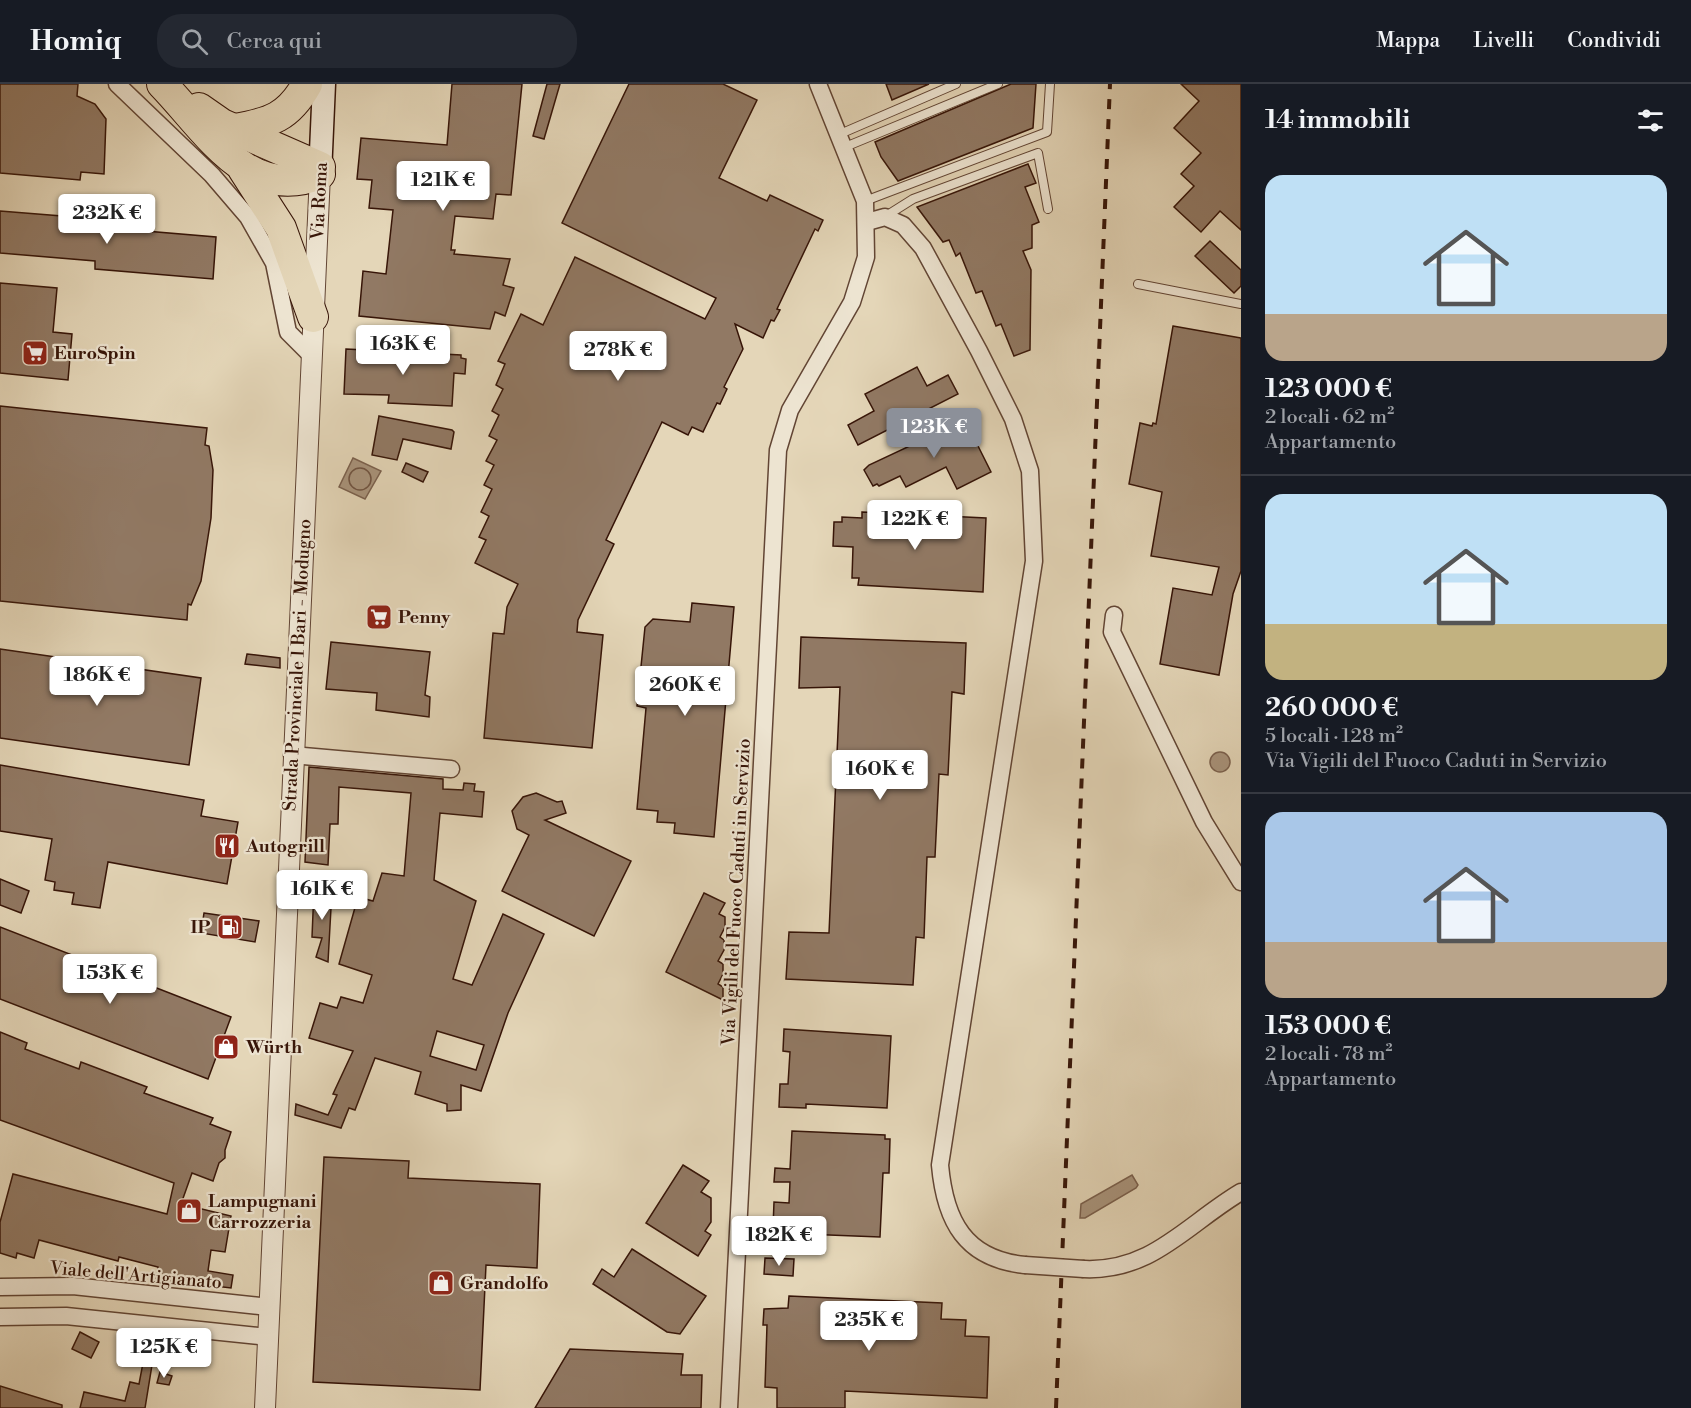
<!DOCTYPE html>
<html lang="it">
<meta charset="utf-8">
<style>
body{margin:0;font-family:"Libre Bodoni",serif;background:#242831;color:#f1f3f6;height:100vh;display:flex;flex-direction:column;font-size:22px;white-space:nowrap}
*{box-sizing:border-box;margin:0}
p{font-size:20px;color:#9ea1a6}
.icon{flex:none;width:33px;height:33px;fill:none;stroke:currentColor;stroke-width:2;stroke-linecap:round;stroke-linejoin:round}
.map{position:relative;flex:1;overflow:hidden}
.side{display:flex;flex-direction:column;background:#171b24;width:450px}
.side>*{flex:none}
.price{position:absolute;translate:-50% -51px;padding:0 14px;border-radius:6px;background:#fff;color:#222;font-size:20px;line-height:39px;filter:drop-shadow(0 2px 3px #0008)}
.price::after{content:'';position:absolute;left:50%;top:36px;width:18px;height:14px;margin-left:-9px;background:inherit;clip-path:polygon(0 0,100% 0,50% 100%)}
.price.selected{background:#8c9099;color:#fff}
ul{padding:0;list-style:none}
li{display:grid;align-content:center;gap:12px;height:318px;padding:0 24px}
li+li{border-top:2px solid #363941}
li span{display:grid;place-items:center;height:186px;border-radius:18px;color:#555}
li>.icon{margin-inline-start:auto}
span .icon{width:108px;height:108px;fill:#fffc;stroke-width:1}
li b{font-size:26px}
h2{display:flex;justify-content:space-between;align-items:center;height:72px;padding:0 24px;font-size:26px}
header{display:flex;align-items:center;gap:36px;box-sizing:border-box;height:84px;padding:0 30px;background:#171b24;border-bottom:2px solid #363941}
header strong{font-size:28px}
nav{display:flex;gap:33px;margin-inline-start:auto;font-size:21px}
.search{width:420px;height:54px;background:#242831;display:flex;align-items:center;gap:15px;box-sizing:border-box;padding:0 21px;border-radius:24px;color:#9ea1a6;font-size:22px}
main{display:flex;flex:1;min-height:0}
.map>svg:first-child{display:block}
</style>
<header>
<strong>Homiq</strong>
<div class="search"><svg class="icon" aria-label="search" viewBox="0 0 24 24"><circle cx="10" cy="10" r="6"/><path d="M15 15l6 6"/></svg>Cerca qui</div>
<nav><a>Mappa</a><a>Livelli</a><a>Condividi</a></nav>
</header>
<main>
<div class="map">
<svg width="1241" height="1324" viewBox="0 0 1241 1324">
<rect width="100%" height="100%" fill="#e4d6b8"/>
<filter id="stains"><feTurbulence type="fractalNoise" baseFrequency=".00333" numOctaves="4"/><feColorMatrix values="0 0 0 0 .2 0 0 0 0 .09 0 0 0 0 .02 0 0 0 .5 -.17"/></filter>
<radialGradient id="worn" r=".72"><stop offset=".6" stop-color="#630" stop-opacity="0"/><stop offset="1" stop-color="#630" stop-opacity=".3"/></radialGradient>
<g fill="#a9947c" stroke="#7b614e" stroke-width="1.5">
<polygon points="353,374 381,387 365,415 339,403"/>
<circle cx="1220" cy="678" r="10"/>
<polygon points="1132,1091 1138,1101 1136,1104 1085,1134 1080,1134 1081,1120"/>
</g>
<g fill="none" stroke-linecap="round" stroke-linejoin="round">
<circle stroke="#705442" stroke-width="1.5" cx="360" cy="395" r="11"/>
</g>
<g fill="#917964" stroke="#371508" stroke-width="1.5" fill-rule="evenodd">
<polygon points="0,0 78,0 77,12 95,20 106,35 104,90 81,88 80,96 0,89"/>
<polygon points="452,0 522,0 511,111 496,110 493,135 455,132 451,166 455,166 454,170 510,175 503,201 514,204 505,232 495,228 490,245 359,232 363,187 386,190 393,126 369,124 372,96 357,95 361,54 447,61"/>
<polygon points="547,0 560,0 544,55 533,52"/>
<polygon points="629,0 723,0 757,16 719,94 767,117 770,111 823,136 818,147 815,145 777,225 780,226 774,237 771,236 763,254 735,240 743,265 724,303 727,305 720,320 717,319 703,348 692,343 688,351 662,338 606,456 614,460 578,536 577,548 603,551 592,664 484,654 493,549 504,550 507,523 518,500 475,479 486,456 479,453 489,432 481,428 492,405 484,401 494,381 486,377 497,356 489,352 499,331 492,327 503,305 496,301 505,280 498,277 521,230 543,241 575,173 705,235 716,214 562,139"/>
<polygon points="886,0 929,0 892,16"/>
<polygon points="1011,0 1036,0 1033,44 898,97 881,73 875,58"/>
<polygon points="1181,0 1241,0 1241,146 1220,127 1201,148 1174,123 1194,102 1181,90 1201,69 1174,44 1199,17"/>
<polygon points="1028,80 1036,99 1025,103 1039,138 1032,141 1032,164 1023,167 1031,186 1030,266 1014,272 1001,240 996,242 982,207 976,209 960,169 956,172 949,156 943,158 917,123"/>
<polygon points="0,127 99,135 98,143 216,153 213,195 95,185 95,177 0,169"/>
<polygon points="1210,157 1241,186 1241,202 1234,209 1195,172"/>
<polygon points="0,199 57,204 53,248 72,250 68,296 0,289"/>
<polygon points="1173,242 1241,254 1241,487 1233,510 1219,591 1160,580 1173,504 1212,511 1219,483 1151,472 1162,408 1129,400 1140,339 1152,342 1153,339 1156,340"/>
<polygon points="346,265 461,271 461,274 466,275 465,290 454,289 452,322 388,319 389,311 344,310"/>
<polygon points="917,283 927,302 948,291 958,310 858,361 848,341 874,327 865,310"/>
<polygon points="0,322 207,344 205,361 209,362 213,386 211,434 201,497 191,521 188,520 187,536 0,517"/>
<polygon points="379,332 452,346 454,348 451,365 403,355 397,376 372,371"/>
<polygon points="965,336 991,388 957,405 946,383 906,403 900,392 879,402 877,400 873,402 864,386 869,381"/>
<polygon points="406,379 428,388 423,398 402,388"/>
<polygon points="862,428 986,434 983,508 858,501 859,494 852,494 853,463 833,462 834,438 842,438 842,433 862,434"/>
<polygon points="692,519 734,523 714,753 674,749 675,739 657,738 658,727 637,725 646,624 637,622 645,543 653,535 690,538"/>
<polygon points="801,553 966,559 964,610 952,608 948,691 939,690 935,773 927,773 924,854 916,853 913,901 786,895 789,848 829,849 840,603 799,604"/>
<polygon points="331,558 430,568 425,611 430,613 429,633 376,626 377,609 326,605"/>
<polygon points="0,565 201,594 189,681 0,654"/>
<polygon points="247,570 280,574 280,584 245,580"/>
<polygon points="0,681 204,716 201,732 238,738 227,800 108,778 100,824 72,820 74,809 54,806 55,798 45,796 52,755 0,747"/>
<path d="M 309,683 L 443,695 L 443,705 L 463,706 L 464,699 L 475,700 L 474,707 L 484,708 L 482,733 L 440,729 L 434,796 L 476,817 L 453,895 L 472,901 L 503,830 L 544,850 L 508,929 L 481,1007 L 461,1001 L 461,1026 L 447,1027 L 447,1020 L 415,1010 L 421,988 L 375,974 L 355,1026 L 349,1024 L 341,1044 L 295,1031 L 296,1020 L 328,1031 L 337,1011 L 333,1010 L 353,967 L 309,954 L 320,919 L 337,924 L 341,913 L 363,919 L 372,891 L 339,880 L 358,813 L 373,817 L 382,789 L 404,792 L 411,709 L 339,703 L 338,740 L 330,740 L 328,781 L 305,778 ZM 437,947 L 484,961 L 476,986 L 430,972 Z"/>
<polygon points="536,709 557,718 562,717 566,729 545,736 631,777 594,852 502,807 529,751 517,745 512,727 523,713"/>
<polygon points="0,795 29,807 21,829 0,821"/>
<polygon points="314,805 332,806 328,878 316,873 322,854 312,853"/>
<polygon points="704,809 725,819 719,830 725,833 725,843 720,853 724,856 724,866 718,877 723,880 723,890 718,900 723,903 723,916 666,888"/>
<polygon points="204,829 259,837 255,858 201,849"/>
<polygon points="0,843 231,933 208,995 0,915"/>
<polygon points="784,945 891,952 887,1024 806,1020 806,1024 779,1023 780,1000 788,1000 790,968 783,967"/>
<polygon points="0,948 27,959 25,965 79,985 81,978 147,1003 144,1009 213,1034 210,1040 231,1048 225,1066 225,1074 219,1079 213,1097 192,1089 181,1120 231,1132 225,1168 211,1166 208,1187 233,1191 231,1204 156,1195 158,1183 119,1173 118,1177 39,1156 34,1174 17,1169 16,1174 0,1169 0,1138 13,1090 167,1130 174,1099 0,1036"/>
<polygon points="792,1047 885,1051 885,1055 890,1055 889,1089 883,1089 880,1153 778,1149 778,1145 773,1144 774,1118 789,1119 790,1098 774,1098 775,1084 790,1085"/>
<polygon points="324,1073 409,1077 408,1094 540,1100 537,1184 486,1181 480,1306 313,1298"/>
<polygon points="683,1081 709,1097 701,1108 711,1114 711,1138 705,1147 711,1151 698,1172 646,1139"/>
<polygon points="632,1165 706,1212 680,1250 667,1248 593,1200 602,1185 614,1193"/>
<polygon points="765,1174 794,1175 793,1192 764,1190"/>
<polygon points="789,1212 942,1219 941,1235 966,1236 965,1252 989,1253 987,1314 845,1307 845,1324 777,1324 777,1304 765,1303 767,1241 763,1241 764,1225 788,1224"/>
<polygon points="80,1248 99,1258 91,1274 72,1265"/>
<polygon points="570,1265 683,1270 681,1291 702,1291 701,1324 535,1324"/>
<polygon points="143,1279 152,1281 145,1324 80,1324 84,1308 125,1317 130,1298 139,1300"/>
<polygon points="160,1288 172,1292 169,1301 157,1299"/>
<polygon points="0,1302 62,1321 62,1324 0,1324"/>
</g>
<g fill="none" stroke-linecap="round" stroke-linejoin="round">
<g stroke="#624534" stroke-width="10">
<g id="service">
<polyline points="840,50 956,0"/>
<polyline points="845,63 998,0"/>
<polyline points="865,117 1047,48 1050,0"/>
<polyline points="886,132 913,115 1038,69 1048,125"/>
<polyline points="1138,200 1241,220"/>
</g>
</g>
<g stroke="#624534" stroke-width="19">
<g id="minor">
<polyline points="117,0 212,91 248,133 274,179 288,248 312,272"/>
<path d="M 867,138 L 885,133 L 903,141 L 923,164 L 979,267 L 1013,335 L 1030,387 L 1034,477 L 940,1081 C 945,1137 965,1175 1025,1181"/>
<polyline points="1114,531 1112,548 1204,738 1241,798"/>
<polyline points="292,671 451,685"/>
<path d="M 1084,1185 C 1152,1188 1187,1140 1241,1108"/>
<polyline points="0,1203 73,1202 269,1223"/>
<polyline points="0,1233 66,1232 268,1253"/>
<polyline points="729,1324 778,366 790,326 852,218 866,173 865,117 818,0"/>
</g>
</g>
<g stroke="#624534" stroke-width="22">
<polyline id="tertiary" points="265,1324 320,90"/>
</g>
<g stroke="#371508" stroke-width="25">
<polyline id="secondary" points="320,90 324,0"/>
</g>
<g stroke="#371508" stroke-width="32">
<g id="motorway">
<path d="M 162,0 C 206,45 248,120 320,90"/>
<polyline points="199,24 222,40 320,83"/>
<path d="M 235,45 C 270,39 289,33 307,0"/>
<polyline points="243,85 281,144 313,233"/>
</g>
</g>
<use href="#service" stroke="#ede4d1" stroke-width="8"/>
<use href="#minor" stroke="#ede4d1" stroke-width="16"/>
<use href="#tertiary" stroke="#ede4d1" stroke-width="20"/>
<use href="#secondary" stroke="#ede4d1" stroke-width="22"/>
<use href="#motorway" stroke="#e4d6b8" stroke-width="30"/>
<polyline stroke="#371508" stroke-width="4" stroke-dasharray="10 10" stroke-linecap="butt" points="1056,1324 1110,0"/>
<g stroke="#624534" stroke-width="19" stroke-linecap="butt">
<polyline id="minor-bridge" points="1025,1181 1084,1185"/>
</g>
<use href="#minor-bridge" stroke="#ede4d1" stroke-width="16"/>
</g>
<defs>
<g id="supermarket-square" transform="scale(1.35)"><rect x="-9" y="-9" width="18" height="18" rx="4" fill="#8f2418" stroke="#ede4d1"/><path d="M-6-5.5h2.5l.6 2H6L4.5 2H-2.5L-4.4-4H-6ZM-1.5 3.2a1.3 1.3 0 1 0 .1 0ZM3 3.2a1.3 1.3 0 1 0 .1 0Z" fill="#fff"/></g>
<g id="restaurant-square" transform="scale(1.35)"><rect x="-9" y="-9" width="18" height="18" rx="4" fill="#8f2418" stroke="#ede4d1"/><path d="M-5-6h1v4h1v-4h1v4h1v-4h1v5L-1.5 .5V6h-2V.5L-5-1ZM5-6V6H3V1.5H1.5Q1.5-4 5-6Z" fill="#fff"/></g>
<g id="fuel-square" transform="scale(1.35)"><rect x="-9" y="-9" width="18" height="18" rx="4" fill="#8f2418" stroke="#ede4d1"/><path d="M-5.5-6h7V0h2V4h1.3V-2.5L3-4.5l.8-.8L6-3V5H2.5V1h-1V6h-7ZM-4.2-4.7v3.2H.2V-4.7Z" fill="#fff"/></g>
<g id="shop-square" transform="scale(1.35)"><rect x="-9" y="-9" width="18" height="18" rx="4" fill="#8f2418" stroke="#ede4d1"/><path d="M-5-2.5h2.3a2.7 3.5 0 0 1 5.4 0H5L5.5 6h-11ZM-1.5-2.5h3a1.5 2.3 0 0 0-3 0Z" fill="#fff"/></g>
</defs>
<g fill-rule="evenodd">
<use href="#supermarket-square" x="35" y="269"/>
<use href="#supermarket-square" x="379" y="533"/>
<use href="#restaurant-square" x="227" y="762"/>
<use href="#fuel-square" x="230" y="843"/>
<use href="#shop-square" x="226" y="963"/>
<use href="#shop-square" x="189" y="1127"/>
<use href="#shop-square" x="441" y="1199"/>
</g>
<g text-anchor="middle" stroke-width="4.5" stroke-linejoin="round" paint-order="stroke">
<g font-size="18" fill="#371508" stroke="#ede4d1">
<text transform="translate(319 117) rotate(-87)" y="6">Via Roma</text>
<text transform="translate(297 581) rotate(-87)" y="6">Strada Provinciale 1 Bari - Modugno</text>
<text transform="translate(736 808) rotate(-87)" y="6">Via Vigili del Fuoco Caduti in Servizio</text>
<text transform="translate(136 1191) rotate(5)" y="6">Viale dell'Artigianato</text>
</g>
<g font-size="18" font-weight="bold" fill="#371508" stroke="#ede4d1" text-anchor="start">
<text x="54" y="275">EuroSpin</text>
<text x="398" y="539">Penny</text>
<text x="246" y="768">Autogrill</text>
<text x="210" y="849" text-anchor="end">IP</text>
<text x="246" y="969">Würth</text>
<text x="208" y="1123">Lampugnani<tspan x="208" dy="21">Carrozzeria</tspan></text>
<text x="460" y="1205">Grandolfo</text>
</g>
</g>
<rect width="100%" height="100%" filter="url(#stains)"/>
<rect width="100%" height="100%" fill="url(#worn)"/>
</svg>
<b class="price" style="left:443px;top:128px">121K €</b>
<b class="price" style="left:107px;top:161px">232K €</b>
<b class="price" style="left:403px;top:292px">163K €</b>
<b class="price" style="left:618px;top:298px">278K €</b>
<b class="price selected" style="left:934px;top:375px">123K €</b>
<b class="price" style="left:915px;top:467px">122K €</b>
<b class="price" style="left:97px;top:623px">186K €</b>
<b class="price" style="left:685px;top:633px">260K €</b>
<b class="price" style="left:880px;top:717px">160K €</b>
<b class="price" style="left:322px;top:837px">161K €</b>
<b class="price" style="left:110px;top:921px">153K €</b>
<b class="price" style="left:779px;top:1183px">182K €</b>
<b class="price" style="left:869px;top:1268px">235K €</b>
<b class="price" style="left:164px;top:1295px">125K €</b>
</div>
<section class="side">
<h2>14 immobili<svg class="icon" aria-label="filters" viewBox="0 0 24 24"><path d="M4 7h16M4 17h16"/><circle cx="9" cy="7" r="2"/><circle cx="15" cy="17" r="2"/></svg></h2>
<ul>
<li><span style="background:linear-gradient(#bfe0f5 75%,#b9a48a 0)"><svg class="icon" aria-label="home" viewBox="0 0 24 24"><path d="M3 11l9-7 9 7M6 9v11h12V9"/></svg></span><div><b>123 000 €</b><p>2 locali · 62 m²</p><p>Appartamento</p></div></li>
<li><span style="background:linear-gradient(#bfe0f5 70%,#c2b280 0)"><svg class="icon" aria-label="home" viewBox="0 0 24 24"><path d="M3 11l9-7 9 7M6 9v11h12V9"/></svg></span><div><b>260 000 €</b><p>5 locali · 128 m²</p><p>Via Vigili del Fuoco Caduti in Servizio</p></div></li>
<li><span style="background:linear-gradient(#a9c7e8 70%,#b9a48a 0)"><svg class="icon" aria-label="home" viewBox="0 0 24 24"><path d="M3 11l9-7 9 7M6 9v11h12V9"/></svg></span><div><b>153 000 €</b><p>2 locali · 78 m²</p><p>Appartamento</p></div></li>
</ul>
</section>
</main>
